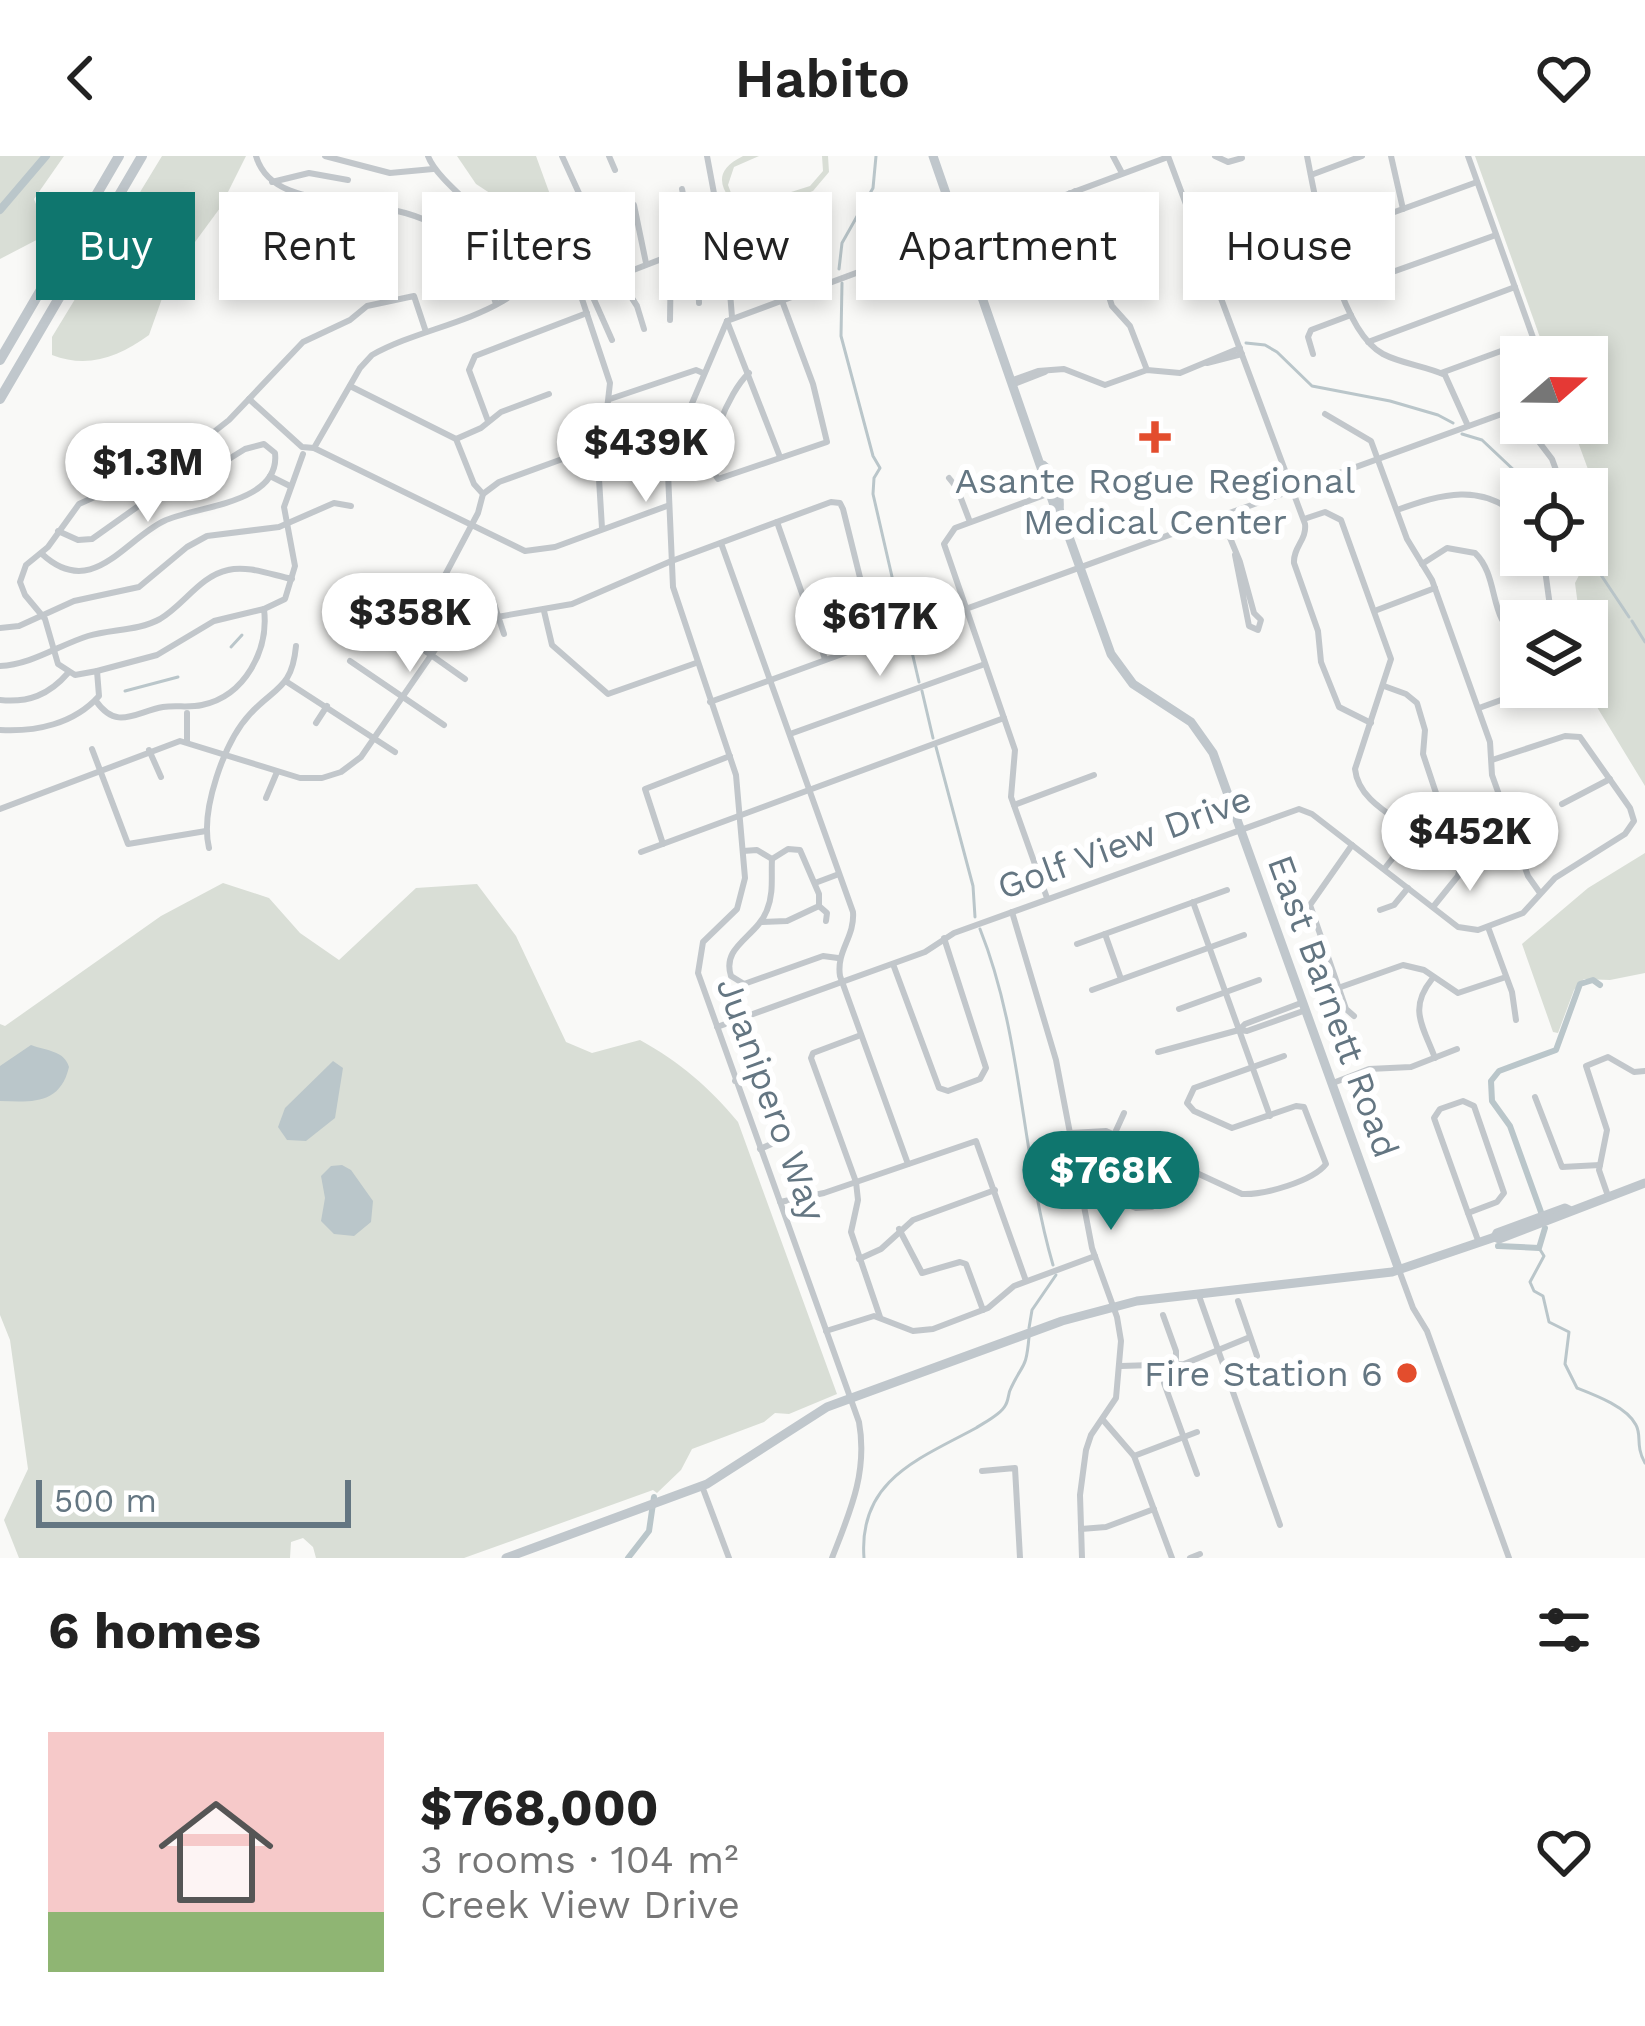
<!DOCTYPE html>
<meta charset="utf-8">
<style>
body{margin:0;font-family:"Work Sans",sans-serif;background:#f2f2f2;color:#222;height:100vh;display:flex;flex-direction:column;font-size:45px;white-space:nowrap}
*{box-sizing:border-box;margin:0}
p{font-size:39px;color:#767676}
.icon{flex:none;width:66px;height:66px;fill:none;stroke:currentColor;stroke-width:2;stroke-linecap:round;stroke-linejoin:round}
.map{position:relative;height:1402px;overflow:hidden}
.details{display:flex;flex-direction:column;background:#fff;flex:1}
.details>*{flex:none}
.hud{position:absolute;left:36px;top:36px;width:1575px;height:108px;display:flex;gap:24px}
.needle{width:78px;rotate:70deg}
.controls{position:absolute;left:1500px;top:180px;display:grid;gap:24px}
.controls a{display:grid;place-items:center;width:108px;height:108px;border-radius:0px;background:#fff;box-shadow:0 6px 18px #0003;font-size:60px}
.scale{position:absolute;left:36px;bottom:30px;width:315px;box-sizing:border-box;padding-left:12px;border:6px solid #647682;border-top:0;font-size:33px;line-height:42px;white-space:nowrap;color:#647682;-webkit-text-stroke:9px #fff;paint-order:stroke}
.price{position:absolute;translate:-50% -102px;padding:0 27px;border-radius:42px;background:#fff;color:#222;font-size:39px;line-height:78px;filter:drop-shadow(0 3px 6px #0008)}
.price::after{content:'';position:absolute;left:50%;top:72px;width:36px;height:27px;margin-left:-18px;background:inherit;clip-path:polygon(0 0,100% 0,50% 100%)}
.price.current{background:#0f766e;color:#fff}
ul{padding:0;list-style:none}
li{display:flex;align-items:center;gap:36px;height:300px;padding:0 48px}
li span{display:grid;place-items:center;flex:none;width:336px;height:240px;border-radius:0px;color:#555}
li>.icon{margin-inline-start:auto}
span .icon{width:144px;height:144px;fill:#fffc;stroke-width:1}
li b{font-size:51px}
h2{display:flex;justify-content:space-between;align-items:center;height:144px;padding:0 48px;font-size:51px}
.chip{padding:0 42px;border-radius:0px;background:#fff;box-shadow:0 6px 18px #0003;font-size:42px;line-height:108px}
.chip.current{background:#0f766e;color:#fff}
header{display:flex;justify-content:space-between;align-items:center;height:156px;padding:0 48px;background:#fff;font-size:54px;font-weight:600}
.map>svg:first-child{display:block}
</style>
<header><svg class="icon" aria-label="back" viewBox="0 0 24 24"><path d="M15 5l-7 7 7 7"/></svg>Habito<svg class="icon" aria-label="heart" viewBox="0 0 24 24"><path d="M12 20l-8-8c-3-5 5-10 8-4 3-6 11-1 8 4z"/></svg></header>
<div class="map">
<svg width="1645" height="1402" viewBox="0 0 1645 1402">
<rect width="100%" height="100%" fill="#f9f9f7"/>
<g fill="#d9ded6">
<polygon points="0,0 64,0 34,43 48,78 0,103"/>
<path d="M 162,0 L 246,0 L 220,52 L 170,120 L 149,179 C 119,201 88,213 52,199 L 52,181 Z"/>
<polygon points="457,0 536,0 560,66 549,76 476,28"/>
<path d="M 743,0 L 759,0 L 734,11 L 728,29 L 733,42 L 747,50 L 810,30 L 823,15 L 822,0 L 828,0 L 829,16 L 813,35 L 743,61 C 727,39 705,19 743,0 Z"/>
<polygon points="1475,0 1645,0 1645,630 1586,533 1589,532 1587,465 1580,465 1575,427 1607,365 1571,267 1587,267 1587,201 1547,201"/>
<polygon points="1645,697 1645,817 1610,824 1584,823 1574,834 1558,877 1553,876 1522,788 1588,732"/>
<path d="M 223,727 L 269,742 L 300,777 L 339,804 L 416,732 L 477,728 L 516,780 L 566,886 L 592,897 L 640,884 C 680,906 709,931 738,966 L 837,1238 L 789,1258 L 775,1257 L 764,1266 L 692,1293 L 681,1314 L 657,1337 L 653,1334 L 464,1402 L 316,1402 L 313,1391 L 303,1382 L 291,1386 L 290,1402 L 19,1402 L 4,1364 L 28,1313 L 10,1184 L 0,1159 L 0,868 L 5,870 L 161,760 Z"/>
</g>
<g fill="#bac6ca">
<path d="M 31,889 C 46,895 64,894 69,911 C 60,949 32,946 0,945 L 0,910 Z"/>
<polygon points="333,905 343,912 335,962 306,985 287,984 278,971 285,952"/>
<polygon points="342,1009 351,1014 373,1045 371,1066 354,1080 334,1078 321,1065 325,1042 321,1020 331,1010"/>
</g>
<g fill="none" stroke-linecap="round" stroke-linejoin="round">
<g stroke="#bac6ca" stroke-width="3">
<polyline points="839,113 842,87 873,32 876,0"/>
<polyline points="842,127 841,180 873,300 880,312 874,322 873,338 893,425 904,442 906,468"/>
<polyline points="1246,187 1265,189 1277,196 1312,230 1390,245 1438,259 1453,267"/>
<polyline points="1462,278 1482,284 1534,333"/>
<polyline points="1587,398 1629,461"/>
<polyline points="1632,465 1645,486"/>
<polyline points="908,479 919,526"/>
<polyline points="231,491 242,479"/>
<polyline points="125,535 178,521"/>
<polyline points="922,535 933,582"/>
<polyline points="936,591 973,730 975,761"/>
<path d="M 980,773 C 1023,881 1021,999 1053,1109"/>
<path d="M 1539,1092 L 1544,1100 L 1530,1126 L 1534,1135 L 1543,1140 L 1549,1166 L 1569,1176 L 1565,1208 L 1577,1232 C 1595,1239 1627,1251 1636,1269 C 1642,1280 1635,1289 1645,1307"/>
<polyline points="1029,1172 1032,1154 1056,1119"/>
<path d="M 864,1402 C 858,1324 919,1303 976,1272 C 985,1266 1000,1259 1005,1250 C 1009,1244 1008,1237 1011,1232 C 1023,1206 1026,1215 1029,1181"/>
</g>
<g stroke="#bac6ca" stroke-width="6">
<polyline points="1541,1056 1510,970 1492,945 1491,925 1499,915 1556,894 1580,828 1593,824 1600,829"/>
<polyline points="1498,1090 1539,1092 1545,1072"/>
<polyline points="628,1402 649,1375 654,1341"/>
</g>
<polyline stroke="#bac6ca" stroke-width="8" points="0,54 46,0"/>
<g stroke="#c2c7cb" stroke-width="6">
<path d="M 256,0 C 280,83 456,0 496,148"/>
<polyline points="325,0 390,17 433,13"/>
<polyline points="562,0 583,46 596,99 607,123"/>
<polyline points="609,0 615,14"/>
<polyline points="707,0 728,112 732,161"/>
<polyline points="1113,0 1122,17"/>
<path d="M 1168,0 L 1305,368 C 1307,384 1293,391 1294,407 L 1318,475 L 1321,506 L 1339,551 L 1371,567"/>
<polyline points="1215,0 1228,6 1242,2"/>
<path d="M 1307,0 C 1317,50 1337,173 1383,198 C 1402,208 1426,210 1445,219 L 1468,270"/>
<polyline points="1391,0 1403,53"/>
<polyline points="1468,0 1540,201"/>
<polyline points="1311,19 1362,0"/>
<polyline points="272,26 309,17 348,24"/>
<polyline points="682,33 698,112 699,147"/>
<polyline points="1075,35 1112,150 1130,170 1147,214"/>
<polyline points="1070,37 1089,82"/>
<polyline points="634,49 646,107"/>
<polyline points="1198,77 1261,54"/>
<polyline points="617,119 637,150 644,173"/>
<polyline points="978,127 1090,86"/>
<polyline points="578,131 610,227 599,323 602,372"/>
<polyline points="1219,133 1292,106 1312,86 1477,26"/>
<polyline points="1342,134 1496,79"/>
<polyline points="670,164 671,99"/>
<path d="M 727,165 L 673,292 L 668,317 L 673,431 L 736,619 L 745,722 L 737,753 L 703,786 L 698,817 L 859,1266 C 868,1316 850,1356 832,1402"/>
<polyline points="727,165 1168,1"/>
<polyline points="727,165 780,301"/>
<polyline points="612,184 592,139 592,130 721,80"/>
<polyline points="1368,186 1515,131"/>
<polyline points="1313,198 1308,181 1311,174 1351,159"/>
<polyline points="1207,207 1242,198"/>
<path d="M 749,217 C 729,235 700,300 718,323 L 827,286 L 813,228 L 781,142"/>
<polyline points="1441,217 1534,183"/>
<polyline points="1013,224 1038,215 1064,213 1105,229 1147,214 1180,217 1240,192"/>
<polyline points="1014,228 1045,216"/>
<polyline points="350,230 456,283 474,328 483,338 478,357 434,440"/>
<polyline points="249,243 302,291 314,292 525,395 555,391 667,350"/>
<polyline points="610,243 696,214 703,217"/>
<polyline points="1325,258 1371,285 1407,383 1432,424 1490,586 1492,619 1528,720 1540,737"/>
<polyline points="488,265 469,214 475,200 587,157"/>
<polyline points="1529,267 1536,282 1552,303 1563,333"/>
<polyline points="456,283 481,272 501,256 549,238"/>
<path d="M 314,292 L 360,212 L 372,199 C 413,176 462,169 503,145 C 568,106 442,40 428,0"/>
<polyline points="270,320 290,330"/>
<polyline points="949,322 957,332 970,366"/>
<polyline points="483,338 499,326 590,293 602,292"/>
<path d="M 1397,354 C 1442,338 1481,326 1521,362"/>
<polyline points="1221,360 1240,406 1254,457 1261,464 1258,474 1249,470 1235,399"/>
<path d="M 1304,363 L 1325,356 L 1341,364 L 1391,503 L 1355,613 C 1358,643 1390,658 1413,675"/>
<polyline points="777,366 825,503"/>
<path d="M 721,387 L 853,756 C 855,781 836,795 840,820 L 908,1008"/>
<path d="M 42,398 C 92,444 124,384 164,365 C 195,350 281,348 275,297 L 264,288 L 245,293 L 195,324 L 137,351 L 92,383 L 78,384 L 58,375"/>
<polyline points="1543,399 1552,465"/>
<path d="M 1422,408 L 1447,392 L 1475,397 C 1501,422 1487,468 1521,480"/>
<polyline points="417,428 448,450 462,467"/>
<polyline points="493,445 504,478"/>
<polyline points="264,453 285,443 295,410 284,351 303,298"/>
<polyline points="1377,454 1435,432"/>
<polyline points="544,455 552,489 608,538 696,507"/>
<polyline points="390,470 465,523"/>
<polyline points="0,472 19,470 74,445 139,431 187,391 207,380 279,371 334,347 351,350"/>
<polyline points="350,505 444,569"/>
<path d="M 0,510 C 31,509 59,489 88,480 C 112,473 138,475 160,463 C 184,449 200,420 228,414 C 248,409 272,419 292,423"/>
<polyline points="287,526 395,596"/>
<polyline points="1384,530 1406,538 1417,547 1425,574 1423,598 1436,637 1431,653 1385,712"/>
<path d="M 0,544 C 28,547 49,539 68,517"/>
<path d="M 96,545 C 117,575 135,556 163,551 C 176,549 189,552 202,549 C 245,540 269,494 264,453 L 214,465 L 157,499 L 97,515"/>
<polyline points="710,546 1521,251"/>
<polyline points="1479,552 1537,531"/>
<polyline points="316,567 327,550"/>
<path d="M 0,574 C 36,576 74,568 99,540 L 97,515 L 75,519 L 58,508 L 45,463 L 25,439 L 20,426 L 26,409 L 48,391 L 79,348 L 159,312 L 196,290 L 229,264 L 303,186 L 350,164 L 367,150 L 414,140 L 426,176"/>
<polyline points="790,578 985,508"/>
<polyline points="187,585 187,557"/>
<polyline points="92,593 128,688 206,675"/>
<polyline points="149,594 161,621"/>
<polyline points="266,642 277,616"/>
<polyline points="1562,648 1610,623"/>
<polyline points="1014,649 1094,619"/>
<polyline points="0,653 180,585 300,622 322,622 341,616 361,601 441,485 462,467 572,448 669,406 831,346 840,347 843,353 876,486"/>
<polyline points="663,688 645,633 730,600"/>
<polyline points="1352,689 1310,749 1346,853 1354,860"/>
<path d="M 209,692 C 200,655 224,586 250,558 C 275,531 292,533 296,490"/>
<polyline points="743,695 757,694 772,703"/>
<polyline points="641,696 1004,562"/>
<polyline points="815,727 839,718"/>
<polyline points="1047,742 1011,641 1015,594 944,388 955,372 1050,337"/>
<polyline points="1193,746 1270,960"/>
<polyline points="819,750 827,757 826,765"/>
<polyline points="1433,751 1458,720 1461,708"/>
<polyline points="1380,754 1394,749 1408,732"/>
<polyline points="1012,756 1056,904 1092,1092 1117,1161 1121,1185 1116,1242 1091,1279 1086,1294 1080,1339 1082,1402"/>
<path d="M 762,766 L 787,765 L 819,750 L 819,738 L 800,694 L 788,693 L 772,703 C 771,720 774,737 767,754 C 757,781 721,790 731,820 L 744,828 L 823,800 L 838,802"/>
<polyline points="1488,771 1512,836 1516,864"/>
<polyline points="1105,778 1121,823"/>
<polyline points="1077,788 1227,734"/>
<polyline points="893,808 939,932 948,935 980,923 986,912 944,782"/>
<path d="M 1432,823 C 1408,853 1423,870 1435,902"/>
<polyline points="1338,832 1403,809 1424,814 1458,837 1506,821"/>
<polyline points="1092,834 1244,779"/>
<polyline points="1179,853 1259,824"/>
<polyline points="717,871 925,796 954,777 1299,653 1312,658 1458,771 1478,774 1523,757 1555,722 1625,678 1634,665 1630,652 1580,581 1565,580 1492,604"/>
<polyline points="1239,874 1245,868 1301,847"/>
<polyline points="861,879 813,897 811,902 856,1026 858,1044 851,1076 880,1161"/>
<polyline points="1158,896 1239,874 1247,875 1306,854"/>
<polyline points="735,925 751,921 760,928"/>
<polyline points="1333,927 1369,913 1411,911 1457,893"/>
<polyline points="1535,941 1562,1011 1600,1009"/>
<polygon points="1463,945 1474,950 1504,1037 1497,1046 1468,1057 1434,962 1440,953"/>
<path d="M 1071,977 L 1106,975 L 1242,1038 C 1265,1039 1313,1025 1326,1008 L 1304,951 L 1296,950 L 1232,972 L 1194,955 L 1187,947 L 1194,932 L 1284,900"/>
<polyline points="1114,979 1124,957"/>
<polyline points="760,993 776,986"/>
<polyline points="1608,1040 1599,1014 1607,974 1586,910 1608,901 1634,916 1645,915"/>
<polyline points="780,1046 824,1037 976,985 1026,1125"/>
<polyline points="1084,1046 1111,1042 1136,1052 1152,1051 1170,1040 1183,1012"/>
<polyline points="1468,1057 1479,1087"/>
<polyline points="899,1073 922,1117 960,1106 966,1108 983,1154"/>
<polyline points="859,1103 881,1093 913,1064 995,1034"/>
<polyline points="1399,1114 1413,1152 1427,1175 1509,1402"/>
<polyline points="1199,1140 1280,1369"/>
<polyline points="1238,1145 1257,1200"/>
<polyline points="1163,1159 1176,1195 1176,1209"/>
<polyline points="826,1175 874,1160 913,1175 933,1173 988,1152 1014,1130 1095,1100"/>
<polyline points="1163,1209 1164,1227 1197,1318"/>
<polyline points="1121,1210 1184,1208 1250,1181"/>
<polyline points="1103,1264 1134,1300 1172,1402"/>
<polyline points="1134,1300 1197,1276"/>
<polyline points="982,1315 1015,1312 1020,1402"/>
<polyline points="702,1330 729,1402"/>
<polyline points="1081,1373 1106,1371 1154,1353"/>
<polyline points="1190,1402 1200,1398"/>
</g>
<g stroke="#c0c7cc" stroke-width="9">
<polyline points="933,0 1054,349 1059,353 1111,498 1133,528 1191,566 1213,597 1399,1114"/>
<path d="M 1043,309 C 1053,316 1061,341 1059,353"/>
<polyline points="1495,1081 1497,1077 1565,1052 1569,1054"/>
<polyline points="506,1402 707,1328 827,1251 1062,1165 1137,1145 1392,1116 1495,1081 1499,1083 1645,1027"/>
</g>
<g stroke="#c0c7cc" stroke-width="10">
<polyline points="0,204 119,0"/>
<polyline points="0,243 142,0"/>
</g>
</g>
<g fill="#e34d2d" stroke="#fff" stroke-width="4.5">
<path d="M1149 263h12v12h12v12h-12v12h-12v-12h-12v-12h12z"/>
<circle cx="1407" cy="1217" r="12"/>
</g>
<g text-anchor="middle" stroke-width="12" stroke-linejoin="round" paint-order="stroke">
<g font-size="36" fill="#647682" stroke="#fff">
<text x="1155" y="337">Asante Rogue Regional<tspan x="1155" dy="41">Medical Center</tspan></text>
<text x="1383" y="1230" text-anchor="end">Fire Station 6</text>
</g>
<g font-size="36" fill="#647682" stroke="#fff">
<text transform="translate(1124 686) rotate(-20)" y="13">Golf View Drive</text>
<text transform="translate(1334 850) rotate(70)" y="13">East Barnett Road</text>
<text transform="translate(772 943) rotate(70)" y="13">Juanipero Way</text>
</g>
</g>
</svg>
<div class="controls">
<a><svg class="needle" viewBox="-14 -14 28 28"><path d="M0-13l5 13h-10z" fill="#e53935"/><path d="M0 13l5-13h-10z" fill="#767676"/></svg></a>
<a><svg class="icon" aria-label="locate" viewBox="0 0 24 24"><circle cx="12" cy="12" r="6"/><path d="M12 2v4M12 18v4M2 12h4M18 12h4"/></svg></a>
<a><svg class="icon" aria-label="layers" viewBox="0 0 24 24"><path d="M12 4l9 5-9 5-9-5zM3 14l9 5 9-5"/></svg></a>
</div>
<div class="scale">500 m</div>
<b class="price" style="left:646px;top:349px">$439K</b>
<b class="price" style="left:148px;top:369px">$1.3M</b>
<b class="price" style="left:410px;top:519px">$358K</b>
<b class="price" style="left:880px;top:523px">$617K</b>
<b class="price" style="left:1470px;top:738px">$452K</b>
<b class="price current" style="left:1111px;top:1077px">$768K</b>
<div class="hud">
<a class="chip current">Buy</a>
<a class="chip">Rent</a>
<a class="chip">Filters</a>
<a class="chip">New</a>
<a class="chip">Apartment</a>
<a class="chip">House</a>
</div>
</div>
<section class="details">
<h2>6 homes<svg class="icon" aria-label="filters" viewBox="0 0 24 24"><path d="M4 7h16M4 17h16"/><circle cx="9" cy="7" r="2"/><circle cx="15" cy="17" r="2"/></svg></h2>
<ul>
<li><span style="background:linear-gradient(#f6c9c9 75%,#8fb573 0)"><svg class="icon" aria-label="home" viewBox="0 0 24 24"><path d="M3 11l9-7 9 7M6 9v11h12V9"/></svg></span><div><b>$768,000</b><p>3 rooms · 104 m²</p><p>Creek View Drive</p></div><svg class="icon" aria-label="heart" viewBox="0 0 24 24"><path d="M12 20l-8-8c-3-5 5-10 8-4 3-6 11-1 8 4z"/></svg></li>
</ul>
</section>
